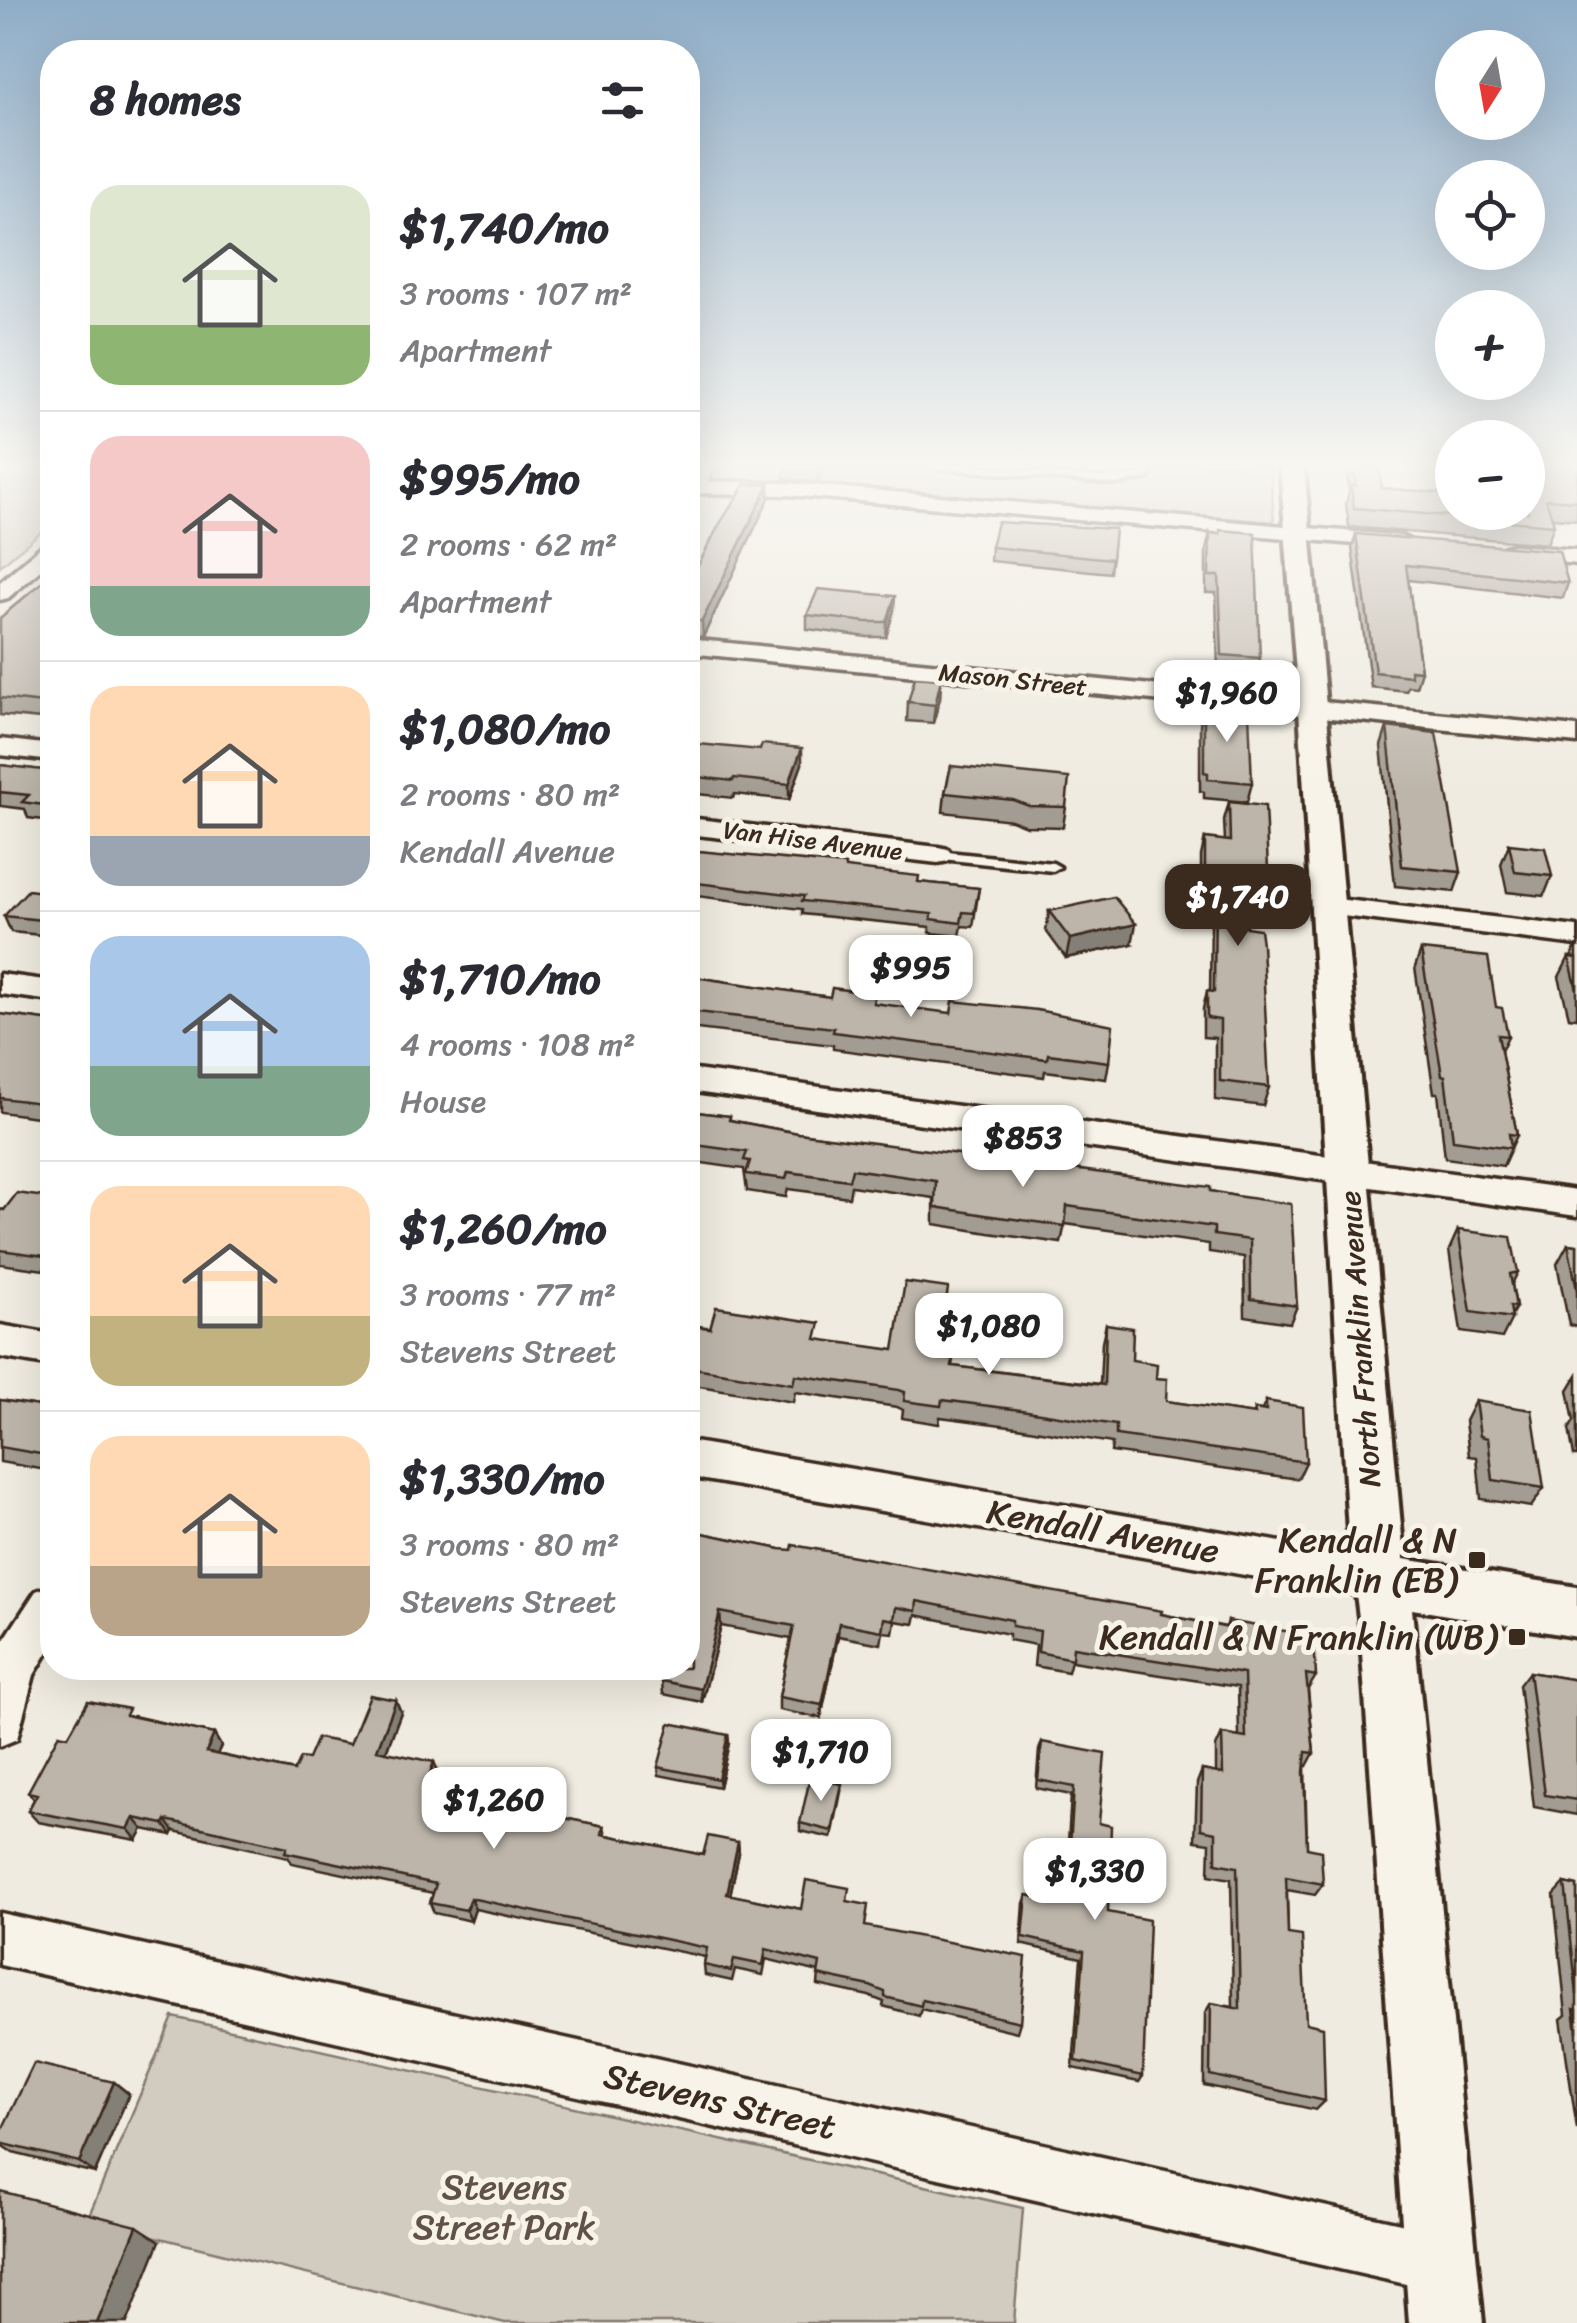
<!DOCTYPE html>
<meta charset="utf-8">
<style>
body{margin:0;font-family:Sriracha,sans-serif;background:#f7f7f7;color:#2b2b33;height:100vh;display:flex;flex-direction:column;font-size:38px;white-space:nowrap}
*{box-sizing:border-box;margin:0}
p{font-size:32px;color:#7c7c81}
.icon{flex:none;width:55px;height:55px;fill:none;stroke:currentColor;stroke-width:2;stroke-linecap:round;stroke-linejoin:round}
.map{position:relative;flex:1;overflow:hidden}
.panel{position:absolute;left:40px;top:40px;width:660px;height:1640px;display:flex;flex-direction:column;background:#fff;border-radius:40px;box-shadow:0 10px 40px #0002}
.panel>*{flex:none}
.needle{width:65px;rotate:191deg}
.tools{position:absolute;left:1435px;top:30px;display:grid;gap:20px}
.tools a{display:grid;place-items:center;width:110px;height:110px;border-radius:50%;background:#fff;box-shadow:0 10px 40px #0002;font-size:50px}
.price{position:absolute;translate:-50% -85px;padding:0 22px;border-radius:20px;background:#fff;color:#222;font-size:32px;line-height:65px;filter:drop-shadow(0 2px 5px #0008)}
.price::after{content:'';position:absolute;left:50%;top:60px;width:30px;height:22px;margin-left:-15px;background:inherit;clip-path:polygon(0 0,100% 0,50% 100%)}
.price.current{background:#3b2a1e;color:#fff}
ul{padding:0;list-style:none}
li{display:flex;align-items:center;gap:30px;height:250px;padding:0 50px}
li+li{border-top:2px solid #e1e1e2}
li span{display:grid;place-items:center;flex:none;width:280px;height:200px;border-radius:30px;color:#555}
li>.icon{margin-inline-start:auto}
span .icon{width:120px;height:120px;fill:#fffc;stroke-width:1}
li b{font-size:42px}
h2{display:flex;justify-content:space-between;align-items:center;height:120px;padding:0 50px;font-size:42px}
.map>svg:first-child{display:block}
</style>
<div class="map">
<svg width="1577" height="2323" viewBox="0 0 1577 2323">
<rect width="100%" height="100%" fill="#efebe0"/>
<filter id="ink" filterUnits="userSpaceOnUse"><feTurbulence type="fractalNoise" baseFrequency=".01" numOctaves="2"/><feDisplacementMap in="SourceGraphic" scale="20" xChannelSelector="R" yChannelSelector="G"/><feConvolveMatrix kernelMatrix="1 2 1 2 8 2 1 2 1" color-interpolation-filters="sRGB"/></filter>
<g filter="url(#ink)">
<g fill="#d1cbc0" stroke="#867a6f" stroke-width="2.5">
<polygon points="0,465 52,465 52,523 0,566"/>
<polygon points="688,465 1270,465 1274,522 745,479 688,479"/>
<polygon points="173,2017 1023,2208 1014,2323 505,2323 87,2220"/>
</g>
<g fill="none" stroke-linecap="round" stroke-linejoin="round">
<g stroke="#3b2a1e" stroke-width="7">
<g id="service">
<polygon points="703,465 713,465 706,487 701,490 696,487"/>
<path d="M 932,465 C 1001,461 1073,485 1141,474 L 1145,465 L 1155,465 L 1149,478 L 1116,484 L 937,468 Z"/>
<polygon points="938,851 1053,863 1060,867 1053,871 933,858 931,855"/>
</g>
</g>
<g stroke="#3b2a1e" stroke-width="7">
<g id="minor">
<polygon points="688,481 788,483 1402,536 1413,542 1402,548 788,495 688,493"/>
<polygon points="52,543 52,560 8,598 0,600 0,582 44,544"/>
<polygon points="1513,545 1577,550 1577,564 1505,557 1502,552 1505,547"/>
<polygon points="688,639 1577,727 1577,743 688,653"/>
<polygon points="0,739 52,745 52,761 0,755"/>
<polygon points="688,818 938,847 948,849 952,855 948,861 938,863 688,834"/>
<polygon points="1328,898 1577,927 1577,945 1318,913 1313,907 1318,901"/>
<polygon points="0,974 52,981 52,1001 0,994"/>
<polygon points="688,1069 1577,1190 1577,1216 688,1091"/>
<polygon points="0,1325 52,1334 52,1366 0,1357"/>
<polygon points="688,1441 1381,1559 1397,1565 1403,1579 1397,1593 1381,1599 688,1477"/>
<polygon points="52,1585 52,1645 34,1675 17,1739 0,1746 0,1646 36,1591"/>
<polygon points="0,1913 1441,2232 1462,2241 1471,2262 1462,2283 1441,2292 0,1965"/>
</g>
</g>
<g stroke="#3b2a1e" stroke-width="8">
<polygon id="tertiary" points="1280,465 1304,465 1404,1559 1577,1587 1577,1637 1412,1609 1483,2323 1409,2323 1360,1625 1348,1533 1300,724"/>
</g>
<use href="#service" fill="#f7f3e8" fill-rule="evenodd"/>
<use href="#minor" fill="#f7f3e8" fill-rule="evenodd"/>
<use href="#tertiary" fill="#f7f3e8" fill-rule="evenodd"/>
</g>
<g fill="#a39c92" stroke="#3b2a1e" stroke-width="2.5">
<polygon points="826,465 817,482 784,479 784,471"/>
<polygon points="1346,465 1378,465 1382,488 1448,494 1441,465 1452,465 1452,512 1577,465 1577,520 1552,518 1554,525 1547,544 1349,527 1346,504 1349,491"/>
<polygon points="769,484 769,498 703,637 688,636 688,585"/>
<polygon points="1115,529 1110,573 990,561 991,547"/>
<polygon points="1210,533 1260,658 1256,676 1218,673 1216,593 1206,593 1206,550"/>
<polygon points="1356,534 1568,583 1563,598 1408,580 1421,671 1416,687 1408,686 1406,691 1371,687 1352,548"/>
<polygon points="52,574 52,720 0,715 0,618"/>
<polygon points="894,610 886,637 867,637 807,629 807,615"/>
<polygon points="941,679 940,698 933,723 907,721 908,702"/>
<polygon points="1204,706 1252,783 1247,802 1204,798 1204,792 1200,791 1200,724"/>
<polygon points="1387,727 1461,872 1454,892 1395,886 1381,746"/>
<polygon points="688,743 802,764 789,800 735,794 733,798 688,793"/>
<polygon points="0,765 52,771 52,821 28,818 25,809 0,806"/>
<polygon points="951,766 1066,807 1063,827 1026,826 1011,820 943,812 945,793"/>
<polygon points="1229,802 1268,869 1263,887 1245,885 1246,927 1269,1087 1263,1106 1215,1100 1215,1038 1203,1037 1203,1009 1207,991 1210,991 1211,914 1201,913 1201,856 1205,838 1225,841 1224,820"/>
<polygon points="1509,844 1552,876 1544,896 1507,892 1501,864"/>
<polygon points="688,850 845,868 919,882 979,888 973,927 962,926 960,936 930,933 930,927 802,914 802,909 688,895"/>
<polygon points="52,893 52,936 11,932 4,916"/>
<polygon points="1049,911 1132,944 1066,958 1046,931"/>
<polygon points="1576,947 1577,947 1577,1018 1569,1017 1559,977 1569,957 1571,957"/>
<polygon points="1421,950 1496,1007 1508,1036 1501,1051 1517,1135 1503,1166 1445,1158 1438,1093 1434,1093 1415,967"/>
<polygon points="688,976 875,1004 1109,1062 1106,1079 1045,1071 1044,1077 833,1049 833,1045 688,1028"/>
<polygon points="0,1014 52,1021 52,1119 0,1112"/>
<polygon points="688,1111 730,1116 730,1120 798,1133 1210,1191 1236,1196 1297,1306 1290,1323 1245,1316 1244,1257 1209,1252 1209,1244 1065,1224 1061,1243 989,1233 934,1224 934,1198 851,1186 849,1197 788,1189 786,1197 747,1191 744,1169 688,1161"/>
<polygon points="52,1198 52,1271 0,1264 0,1209 4,1210"/>
<polygon points="1458,1230 1518,1272 1512,1284 1516,1307 1512,1314 1512,1318 1502,1338 1461,1332 1449,1250"/>
<polygon points="1568,1244 1577,1245 1577,1327 1569,1325 1557,1264"/>
<polygon points="1106,1324 1132,1360 1156,1378 1166,1401 1253,1414 1254,1409 1262,1410 1266,1401 1306,1462 1298,1479 1111,1452 1112,1443 1017,1427 940,1417 939,1424 902,1418 903,1410 897,1407 795,1392 793,1402 688,1384 688,1325 819,1340 939,1357 952,1366 1100,1384 1102,1342"/>
<polygon points="1577,1375 1577,1456 1574,1456 1569,1429 1574,1421 1568,1390"/>
<polygon points="0,1400 52,1408 52,1471 0,1462"/>
<polygon points="1475,1401 1544,1488 1531,1507 1481,1499 1477,1457 1469,1456 1465,1421"/>
<polygon points="688,1530 780,1549 1161,1614 1226,1627 1228,1621 1316,1676 1308,1689 1314,1753 1307,1766 1305,1765 1307,1848 1323,1884 1315,1895 1287,1890 1288,1934 1306,2023 1325,2101 1316,2110 1204,2085 1205,2013 1211,2003 1233,2007 1231,1879 1209,1875 1210,1843 1195,1841 1197,1783 1202,1770 1216,1773 1216,1747 1222,1734 1239,1737 1238,1687 1071,1661 1068,1672 1034,1666 1036,1645 1009,1640 1009,1634 916,1615 914,1624 895,1621 893,1633 883,1632 881,1644 838,1636 821,1718 779,1710 779,1697 791,1639 721,1626 702,1702 663,1694 662,1681 688,1668"/>
<polygon points="1529,1672 1577,1680 1577,1815 1534,1807 1519,1685"/>
<polygon points="401,1712 386,1752 439,1773 435,1783 533,1812 604,1826 606,1835 703,1855 738,1842 739,1853 730,1895 801,1909 848,1901 865,1926 1020,2022 1017,2032 921,2009 919,2016 883,2006 884,2002 869,1996 818,1985 819,1972 766,1959 763,1975 735,1969 732,1981 705,1975 704,1965 705,1957 475,1909 471,1921 434,1913 430,1903 433,1893 292,1863 288,1857 174,1831 172,1835 143,1829 137,1840 38,1822 28,1811 34,1799 28,1792 68,1736 134,1716 214,1734 221,1746 217,1754 294,1771 308,1759 350,1744"/>
<polygon points="728,1735 729,1743 719,1787 659,1775 658,1767"/>
<polygon points="1042,1742 1099,1823 1108,1912 1143,2076 1139,2082 1073,2068 1081,1958 1021,1944 1024,1903 1027,1895 1064,1904 1071,1795 1036,1788 1039,1750"/>
<polygon points="841,1792 832,1838 800,1831 800,1823"/>
<polygon points="1565,1883 1577,1886 1577,2129 1561,2019 1566,2015 1554,1895"/>
<polygon points="114,2082 129,2094 95,2173 13,2153 0,2144 0,2134"/>
</g>
<g fill="#847f77" stroke="#3b2a1e" stroke-width="2.5">
<polygon points="821,465 826,465 817,482 817,473"/>
<polygon points="769,484 769,498 703,637 702,621"/>
<polygon points="895,596 894,610 886,637 887,622"/>
<polygon points="692,642 693,657 688,668 688,651"/>
<polygon points="941,679 940,698 933,723 935,705"/>
<polygon points="802,748 802,764 789,800 789,784"/>
<polygon points="1136,924 1132,944 1066,958 1070,939"/>
<polygon points="720,1612 721,1626 702,1702 701,1689"/>
<polygon points="839,1623 838,1636 821,1718 822,1705"/>
<polygon points="396,1700 401,1712 382,1762 377,1750"/>
<polygon points="214,1734 221,1746 213,1763 206,1752"/>
<polygon points="728,1735 729,1743 719,1787 718,1779"/>
<polygon points="434,1762 439,1773 432,1792 427,1781"/>
<polygon points="134,1818 143,1829 137,1840 128,1829"/>
<polygon points="166,1820 174,1831 172,1835 164,1824"/>
<polygon points="738,1842 739,1853 728,1905 727,1894"/>
<polygon points="470,1898 475,1909 471,1921 466,1910"/>
<polygon points="114,2082 129,2094 95,2173 79,2162"/>
<polygon points="137,2226 160,2241 127,2323 97,2323"/>
</g>
<g fill="#bdb5aa" stroke="#3b2a1e" stroke-width="2.5">
<polygon points="788,465 821,465 817,473 784,471"/>
<polygon points="1353,465 1378,465 1382,488 1452,494 1452,512 1528,512 1528,465 1577,465 1577,501 1546,499 1554,525 1354,508 1351,485 1356,486"/>
<polygon points="745,484 769,484 702,621 688,621 688,585 719,525"/>
<polygon points="997,522 1115,529 1112,559 991,547"/>
<polygon points="1220,530 1255,533 1260,658 1222,655 1219,576 1209,576 1210,533 1220,534"/>
<polygon points="1356,534 1559,551 1568,583 1406,565 1421,671 1410,670 1411,676 1375,672"/>
<polygon points="52,574 52,704 0,698 0,618"/>
<polygon points="818,589 895,596 887,622 867,622 807,615"/>
<polygon points="915,677 941,679 935,705 908,702"/>
<polygon points="1204,706 1249,713 1252,783 1208,779 1208,773 1204,772"/>
<polygon points="1387,727 1436,733 1461,872 1402,866"/>
<polygon points="688,743 760,750 762,744 802,748 789,784 734,778 733,781 688,776"/>
<polygon points="0,765 52,771 52,806 22,802 29,795 0,792"/>
<polygon points="951,766 1069,778 1066,807 1029,806 1013,800 945,793"/>
<polygon points="1229,802 1265,806 1268,869 1244,866 1246,927 1260,929 1262,944 1269,1087 1220,1081 1220,1020 1207,1018 1207,991 1214,992 1215,896 1205,895 1205,838 1230,841"/>
<polygon points="1509,844 1545,848 1552,876 1515,872"/>
<polygon points="688,850 845,865 845,868 919,876 918,882 979,888 974,913 963,912 961,923 931,919 932,914 802,901 804,896 688,882"/>
<polygon points="28,890 52,893 52,921 4,916"/>
<polygon points="1114,897 1136,924 1070,939 1049,911"/>
<polygon points="1421,950 1488,957 1496,1007 1502,1008 1508,1036 1498,1035 1517,1135 1509,1134 1511,1148 1453,1140 1445,1076 1442,1075"/>
<polygon points="1569,957 1577,958 1577,990"/>
<polygon points="688,976 830,997 832,988 875,994 873,1003 951,1013 953,1001 1037,1010 1113,1025 1109,1062 1048,1054 1047,1059 833,1032 834,1028 688,1011"/>
<polygon points="0,1014 52,1021 52,1100 49,1104 0,1098"/>
<polygon points="688,1111 730,1116 729,1120 798,1133 1210,1187 1210,1191 1236,1196 1291,1204 1297,1306 1251,1299 1250,1240 1214,1235 1214,1227 1067,1206 1065,1226 992,1216 935,1207 936,1181 852,1169 849,1180 788,1172 786,1179 746,1174 750,1161 744,1160 747,1152 688,1144"/>
<polygon points="17,1193 52,1198 52,1257 0,1250 0,1209 4,1210"/>
<polygon points="1458,1230 1511,1237 1518,1272 1510,1274 1516,1307 1510,1306 1512,1318 1471,1312"/>
<polygon points="1568,1244 1577,1245 1577,1290"/>
<polygon points="905,1282 948,1288 938,1356 953,1359 952,1366 1104,1385 1106,1324 1133,1328 1132,1360 1157,1364 1156,1378 1167,1379 1166,1401 1255,1414 1254,1409 1266,1411 1266,1401 1303,1407 1306,1462 1116,1435 1116,1425 1021,1410 942,1400 941,1406 904,1401 905,1392 899,1390 795,1375 793,1384 688,1367 688,1325 710,1328 716,1307 820,1323 816,1339 894,1350"/>
<polygon points="0,1400 52,1408 52,1456 0,1447"/>
<polygon points="1475,1401 1532,1410 1544,1488 1493,1480 1488,1438 1480,1436"/>
<polygon points="688,1530 780,1549 792,1550 793,1545 1162,1611 1161,1614 1228,1628 1228,1621 1314,1636 1316,1676 1306,1674 1314,1753 1306,1752 1304,1772 1307,1848 1321,1851 1323,1884 1286,1877 1288,1934 1302,1936 1306,2023 1323,2027 1325,2101 1210,2075 1211,2003 1240,2009 1237,1867 1216,1863 1216,1832 1201,1829 1202,1770 1223,1774 1222,1734 1246,1738 1244,1674 1073,1647 1072,1659 1038,1652 1040,1631 1012,1626 1012,1620 917,1601 916,1611 896,1607 894,1620 884,1618 882,1631 839,1623 822,1705 779,1697 794,1626 720,1612 701,1689 662,1681 665,1668 688,1668"/>
<polygon points="1529,1672 1577,1680 1577,1800 1545,1795"/>
<polygon points="370,1695 396,1700 377,1750 434,1762 427,1781 531,1805 529,1811 604,1826 602,1834 703,1855 708,1836 738,1842 727,1894 801,1909 806,1880 849,1888 847,1901 868,1905 865,1926 1026,1957 1020,2022 922,2000 921,2006 885,1997 885,1992 870,1986 818,1975 820,1963 766,1949 763,1965 734,1959 731,1971 704,1965 707,1948 470,1898 466,1910 430,1903 436,1884 285,1852 287,1847 166,1820 164,1824 134,1818 128,1829 28,1811 37,1794 28,1792 59,1734 68,1736 88,1701 129,1709 126,1715 214,1734 206,1752 294,1771 300,1758 308,1759 317,1738 350,1744"/>
<polygon points="670,1723 728,1735 718,1779 658,1767"/>
<polygon points="1042,1742 1105,1754 1099,1823 1111,1826 1108,1912 1149,1920 1143,2076 1076,2061 1084,1951 1023,1937 1027,1895 1066,1904 1074,1787 1038,1780"/>
<polygon points="810,1778 842,1784 832,1831 800,1823"/>
<polygon points="1565,1883 1577,1886 1577,1995"/>
<polygon points="1574,2009 1577,2010 1577,2032"/>
<polygon points="34,2063 114,2082 79,2162 0,2143 0,2134"/>
<polygon points="0,2191 137,2226 97,2323 0,2323"/>
</g>
</g>
<linearGradient id="sky" x2="0" y2="1"><stop stop-color="#8fadc7"/><stop offset="0.59" stop-color="#f8f6f1"/><stop offset="1" stop-color="#f8f6f1" stop-opacity="0"/></linearGradient>
<rect width="1577" height="790" fill="url(#sky)"/>
<g fill="#3b2a1e" stroke="#f7f3e8" stroke-width="4">
<rect x="1467" y="1550" width="20" height="20" rx="5"/>
<rect x="1507" y="1627" width="20" height="20" rx="5"/>
</g>
<g text-anchor="middle" stroke-width="10" stroke-linejoin="round" paint-order="stroke">
<g font-size="25" fill="#3b2a1e" stroke="#f7f3e8">
<text transform="translate(1013 679) rotate(6)" y="9">Mason Street</text>
<text transform="translate(813 840) rotate(7)" y="9">Van Hise Avenue</text>
</g>
<g font-size="30" fill="#3b2a1e" stroke="#f7f3e8">
<text transform="translate(1360 1339) rotate(-94)" y="10">North Franklin Avenue</text>
</g>
<g font-size="35" fill="#3b2a1e" stroke="#f7f3e8">
<text transform="translate(1103 1531) rotate(10)" y="12">Kendall Avenue</text>
<text transform="translate(720 2101) rotate(13)" y="12">Stevens Street</text>
</g>
<g font-size="35" fill="#3b2a1e" stroke="#f7f3e8" text-anchor="end">
<text x="1457" y="1552">Kendall &amp; N<tspan x="1457" dy="40">Franklin (EB)</tspan></text>
<text x="1497" y="1649">Kendall &amp; N Franklin (WB)</text>
</g>
<g font-size="35" fill="#605246" stroke="#f7f3e8">
<text x="504" y="2199">Stevens<tspan x="504" dy="40">Street Park</tspan></text>
</g>
</g>
</svg>
<div class="tools">
<a><svg class="needle" viewBox="-14 -14 28 28"><path d="M0-13l5 13h-10z" fill="#e53935"/><path d="M0 13l5-13h-10z" fill="#7c7c81"/></svg></a>
<a><svg class="icon" aria-label="locate" viewBox="0 0 24 24"><circle cx="12" cy="12" r="6"/><path d="M12 2v4M12 18v4M2 12h4M18 12h4"/></svg></a>
<a>+</a>
<a>−</a>
</div>
<b class="price" style="left:1227px;top:745px">$1,960</b>
<b class="price current" style="left:1238px;top:949px">$1,740</b>
<b class="price" style="left:911px;top:1020px">$995</b>
<b class="price" style="left:1023px;top:1190px">$853</b>
<b class="price" style="left:989px;top:1378px">$1,080</b>
<b class="price" style="left:821px;top:1804px">$1,710</b>
<b class="price" style="left:494px;top:1852px">$1,260</b>
<b class="price" style="left:1095px;top:1923px">$1,330</b>
<section class="panel">
<h2>8 homes<svg class="icon" aria-label="filters" viewBox="0 0 24 24"><path d="M4 7h16M4 17h16"/><circle cx="9" cy="7" r="2"/><circle cx="15" cy="17" r="2"/></svg></h2>
<ul>
<li><span style="background:linear-gradient(#dfe7d0 70%,#8fb573 0)"><svg class="icon" aria-label="home" viewBox="0 0 24 24"><path d="M3 11l9-7 9 7M6 9v11h12V9"/></svg></span><div><b>$1,740/mo</b><p>3 rooms · 107 m²</p><p>Apartment</p></div></li>
<li><span style="background:linear-gradient(#f6c9c9 75%,#7fa58c 0)"><svg class="icon" aria-label="home" viewBox="0 0 24 24"><path d="M3 11l9-7 9 7M6 9v11h12V9"/></svg></span><div><b>$995/mo</b><p>2 rooms · 62 m²</p><p>Apartment</p></div></li>
<li><span style="background:linear-gradient(#ffd9b3 75%,#9aa5b1 0)"><svg class="icon" aria-label="home" viewBox="0 0 24 24"><path d="M3 11l9-7 9 7M6 9v11h12V9"/></svg></span><div><b>$1,080/mo</b><p>2 rooms · 80 m²</p><p>Kendall Avenue</p></div></li>
<li><span style="background:linear-gradient(#a9c7e8 65%,#7fa58c 0)"><svg class="icon" aria-label="home" viewBox="0 0 24 24"><path d="M3 11l9-7 9 7M6 9v11h12V9"/></svg></span><div><b>$1,710/mo</b><p>4 rooms · 108 m²</p><p>House</p></div></li>
<li><span style="background:linear-gradient(#ffd9b3 65%,#c2b280 0)"><svg class="icon" aria-label="home" viewBox="0 0 24 24"><path d="M3 11l9-7 9 7M6 9v11h12V9"/></svg></span><div><b>$1,260/mo</b><p>3 rooms · 77 m²</p><p>Stevens Street</p></div></li>
<li><span style="background:linear-gradient(#ffd9b3 65%,#b9a48a 0)"><svg class="icon" aria-label="home" viewBox="0 0 24 24"><path d="M3 11l9-7 9 7M6 9v11h12V9"/></svg></span><div><b>$1,330/mo</b><p>3 rooms · 80 m²</p><p>Stevens Street</p></div></li>
</ul>
</section>
</div>
